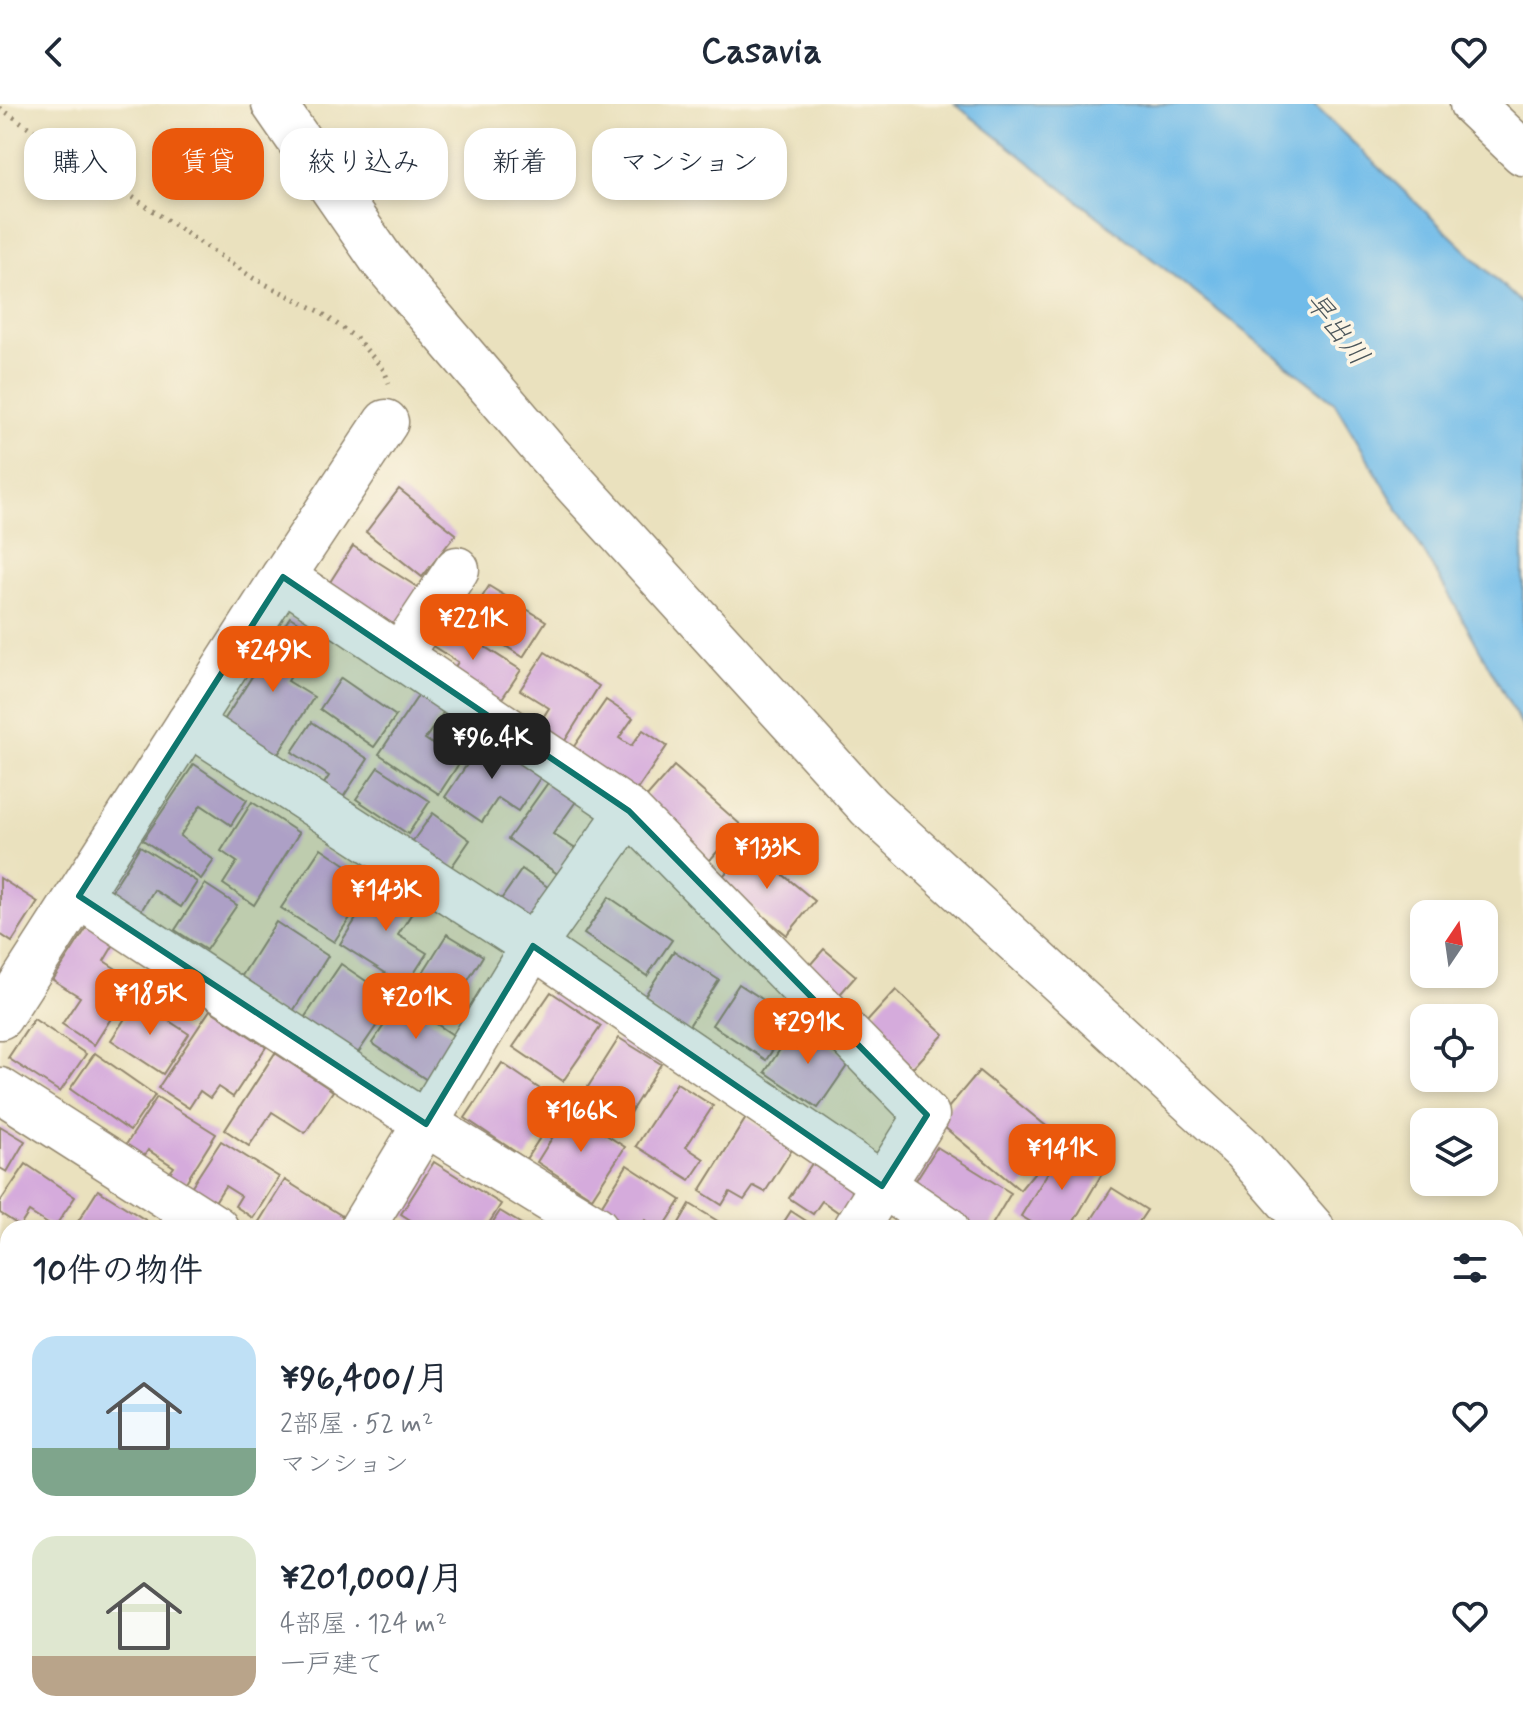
<!DOCTYPE html>
<html lang="ja">
<meta charset="utf-8">
<style>
body{margin:0;font-family:Mynerve,"Klee One",sans-serif;background:#f2f2f3;color:#1f2937;height:100vh;display:flex;flex-direction:column;font-size:30px;white-space:nowrap}
*{box-sizing:border-box;margin:0}
p{font-size:26px;color:#747a83}
.icon{flex:none;width:44px;height:44px;fill:none;stroke:currentColor;stroke-width:2;stroke-linecap:round;stroke-linejoin:round}
.map{position:relative;flex:1;overflow:hidden}
.sheet{position:absolute;left:0px;top:1116px;width:1524px;height:514px;display:flex;flex-direction:column;background:#fff;border-radius:24px 24px 0 0;box-shadow:0 4px 12px #0003}
.sheet>*{flex:none}
.hud{position:absolute;left:24px;top:24px;width:800px;height:72px;display:flex;gap:16px}
.needle{width:52px;rotate:13deg}
.tools{position:absolute;left:1410px;top:796px;display:grid;gap:16px}
.tools a{display:grid;place-items:center;width:88px;height:88px;border-radius:16px;background:#fff;box-shadow:0 4px 12px #0003;font-size:40px}
.price{position:absolute;translate:-50% -68px;padding:0 18px;border-radius:16px;background:#ea580c;color:#fff;font-size:26px;line-height:52px;filter:drop-shadow(0 2px 4px #0008)}
.price::after{content:'';position:absolute;left:50%;top:48px;width:24px;height:18px;margin-left:-12px;background:inherit;clip-path:polygon(0 0,100% 0,50% 100%)}
.price.on{background:#222;color:#fff}
ul{padding:0;list-style:none}
li{display:flex;align-items:center;gap:24px;height:200px;padding:0 32px}
li span{display:grid;place-items:center;flex:none;width:224px;height:160px;border-radius:24px;color:#555}
li>.icon{margin-inline-start:auto}
span .icon{width:96px;height:96px;fill:#fffc;stroke-width:1}
li b{font-size:34px}
h2{display:flex;justify-content:space-between;align-items:center;height:96px;padding:0 32px;font-size:34px}
.chip{padding:0 28px;border-radius:24px;background:#fff;box-shadow:0 4px 12px #0003;font-size:28px;line-height:72px}
.chip.on{background:#ea580c;color:#fff}
header{display:flex;justify-content:space-between;align-items:center;height:104px;padding:0 32px;background:#fff;font-size:36px;font-weight:700}
.map>svg:first-child{display:block}
</style>
<header><svg class="icon" aria-label="back" viewBox="0 0 24 24"><path d="M15 5l-7 7 7 7"/></svg>Casavia<svg class="icon" aria-label="heart" viewBox="0 0 24 24"><path d="M12 20l-8-8c-3-5 5-10 8-4 3-6 11-1 8 4z"/></svg></header>
<div class="map">
<svg width="1523" height="1629" viewBox="0 0 1523 1629">
<rect width="100%" height="100%" fill="#fcf5e5"/>
<filter id="ink" filterUnits="userSpaceOnUse"><feTurbulence type="fractalNoise" baseFrequency=".0125" numOctaves="2"/><feDisplacementMap in="SourceGraphic" scale="16" xChannelSelector="R" yChannelSelector="G"/><feConvolveMatrix kernelMatrix="1 2 1 2 8 2 1 2 1" color-interpolation-filters="sRGB"/></filter>
<filter id="wash" filterUnits="userSpaceOnUse"><feTurbulence type="fractalNoise" baseFrequency=".006" numOctaves="4" result="noise"/><feDisplacementMap in="SourceGraphic" scale="32" xChannelSelector="R" yChannelSelector="G"/><feGaussianBlur stdDeviation="1.8" result="paint"/><feColorMatrix in="noise" values="0 0 0 0 0 0 0 0 0 0 0 0 0 0 0 0 0 1.4 0 .05"/><feComposite in="paint" operator="in"/></filter>
<g filter="url(#wash)">
<rect width="100%" height="100%" fill="#eae1be"/>
<polygon fill="#70bbe9" stroke="#567284" stroke-width="2" points="955,0 1313,0 1523,201 1523,624 1451,494 1334,298"/>
<g id="blocks">
<g fill="#d5abdc">
<polygon points="399,385 456,430 422,473 366,428"/>
<polygon points="353,442 425,488 401,525 355,496 323,489"/>
<polygon points="489,482 546,517 523,553 450,507 462,488 479,498"/>
<polygon points="290,513 317,530 288,577 314,593 275,655 221,621"/>
<polygon points="438,513 521,566 497,602 449,572 458,558 423,536"/>
<polygon points="545,548 599,582 561,643 535,626 549,604 520,586"/>
<polygon points="341,574 396,612 374,643 320,605"/>
<polygon points="422,586 447,603 425,635 460,658 439,690 379,650"/>
<polygon points="606,596 633,614 619,634 631,642 643,626 667,642 632,693 568,651"/>
<polygon points="312,618 368,655 336,704 316,692 329,672 292,648"/>
<polygon points="485,634 542,671 518,707 498,694 482,718 445,693"/>
<polygon points="194,660 247,696 231,721 201,701 180,732 214,756 201,775 143,736"/>
<polygon points="674,662 741,721 709,757 675,727 638,703"/>
<polygon points="378,663 430,697 408,730 356,695"/>
<polygon points="550,676 577,696 553,730 580,748 562,773 508,735"/>
<polygon points="252,698 299,729 254,801 223,780 237,758 221,747"/>
<polygon points="433,709 470,736 450,765 412,738"/>
<polygon points="140,742 197,778 181,803 154,786 138,812 107,794"/>
<polygon points="748,742 815,797 787,831 719,777"/>
<polygon points="321,744 373,779 334,838 281,804"/>
<polygon points="522,765 552,786 522,831 491,810"/>
<polygon points="0,774 38,798 12,838 0,830"/>
<polygon points="382,774 419,798 398,831 427,849 406,882 340,840"/>
<polygon points="205,780 237,801 206,846 175,826"/>
<polygon points="609,793 672,836 647,872 584,830"/>
<polygon points="276,818 328,852 288,915 236,881"/>
<polygon points="89,820 116,837 104,857 135,877 94,941 62,920 80,893 53,876"/>
<polygon points="447,830 483,852 446,912 410,889"/>
<polygon points="824,845 856,872 834,897 802,870"/>
<polygon points="674,847 719,876 685,928 640,899"/>
<polygon points="341,860 394,896 351,959 298,923"/>
<polygon points="739,880 793,915 766,956 712,921"/>
<polygon points="896,886 944,930 913,964 865,920"/>
<polygon points="551,888 601,922 563,977 513,943"/>
<polygon points="137,896 189,930 163,970 111,936"/>
<polygon points="401,896 459,935 430,978 372,939"/>
<polygon points="210,906 266,943 233,993 218,983 210,994 200,987 189,1004 158,984"/>
<polygon points="34,915 86,950 60,988 8,954"/>
<polygon points="797,920 851,956 818,1004 765,968"/>
<polygon points="619,934 661,960 628,1012 586,986"/>
<polygon points="95,949 155,991 130,1027 70,985"/>
<polygon points="275,949 333,987 305,1029 272,1008 249,1042 225,1026"/>
<polygon points="502,959 562,1000 526,1055 465,1014"/>
<polygon points="979,967 1062,1035 1020,1086 937,1017"/>
<polygon points="677,979 713,1002 686,1043 704,1055 690,1076 636,1042"/>
<polygon points="157,993 216,1030 181,1086 165,1075 174,1063 148,1046 136,1065 118,1053"/>
<polygon points="569,1007 625,1043 592,1094 537,1058"/>
<polygon points="746,1014 793,1044 765,1088 754,1082 744,1096 730,1088 722,1101 700,1087"/>
<polygon points="0,1022 25,1037 7,1068 0,1064"/>
<polygon points="221,1037 279,1073 253,1114 235,1102 241,1092 225,1082 208,1109 184,1094"/>
<polygon points="937,1043 1011,1089 990,1124 975,1124 911,1084"/>
<polygon points="1063,1044 1103,1068 1070,1124 1041,1124 1021,1112"/>
<polygon points="815,1055 863,1087 845,1113 822,1097 813,1110 789,1094"/>
<polygon points="434,1058 501,1100 486,1124 423,1124 401,1110"/>
<polygon points="26,1060 75,1093 54,1124 29,1108 20,1122 0,1109 0,1098"/>
<polygon points="627,1061 681,1096 663,1124 658,1124 645,1116 639,1124 621,1124 597,1109"/>
<polygon points="285,1076 347,1115 341,1124 255,1124"/>
<polygon points="1112,1084 1147,1106 1135,1124 1086,1124"/>
<polygon points="98,1086 147,1117 142,1124 86,1124 77,1119"/>
<polygon points="690,1100 721,1119 718,1124 676,1124"/>
<polygon points="500,1107 528,1124 489,1124"/>
<polygon points="791,1107 817,1124 780,1124"/>
<polygon points="526,1622 680,1622 691,1629 522,1629"/>
<polygon points="1112,1622 1186,1622 1182,1629 1124,1629"/>
</g>
</g>
</g>
<g filter="url(#ink)">
<use href="#blocks" fill-opacity="0" stroke="#92866e" stroke-width="2"/>
<g fill="none" stroke-linecap="round" stroke-linejoin="round">
<g stroke="#92866e" stroke-width="47">
<g id="minor">
<polyline points="274,0 382,156 547,349 869,703 1244,1046 1312,1124"/>
<polyline points="1472,0 1523,49"/>
<polyline points="283,473 629,707 927,1011 856,1124"/>
<polyline points="399,552 457,465"/>
<polyline points="189,619 533,842 946,1124"/>
<polyline points="79,792 426,1020 596,1124"/>
<polyline points="0,913 283,473 386,318"/>
<polyline points="0,986 216,1124"/>
<polyline points="362,1124 533,842 629,707"/>
<polyline points="1516,1475 1523,1487"/>
<polyline points="243,1622 253,1629"/>
<polyline points="34,1629 39,1622"/>
<polyline points="1042,1629 1047,1622"/>
</g>
</g>
<polyline stroke="#92866e" stroke-width="5" stroke-dasharray="2 6" stroke-linecap="butt" points="0,4 253,174 319,207 356,234 384,266 389,279"/>
<use href="#minor" stroke="#fff" stroke-width="44"/>
</g>
</g>
<path fill="#0f766e" fill-opacity="0.2" stroke="#0f766e" stroke-width="6" stroke-linejoin="round" d="M 283,473 L 629,707 L 927,1011 L 882,1082 L 533,842 L 426,1020 L 79,792 Z"/>
<g text-anchor="middle" stroke-width="7" stroke-linejoin="round" paint-order="stroke">
<g font-size="28" font-style="italic" fill="#4b565b" stroke="#fcf5e5">
<text transform="translate(1338 224) rotate(52)" y="10">早出川</text>
</g>
</g>
</svg>
<div class="tools">
<a><svg class="needle" viewBox="-14 -14 28 28"><path d="M0-13l5 13h-10z" fill="#e53935"/><path d="M0 13l5-13h-10z" fill="#747a83"/></svg></a>
<a><svg class="icon" aria-label="locate" viewBox="0 0 24 24"><circle cx="12" cy="12" r="6"/><path d="M12 2v4M12 18v4M2 12h4M18 12h4"/></svg></a>
<a><svg class="icon" aria-label="layers" viewBox="0 0 24 24"><path d="M12 4l9 5-9 5-9-5zM3 14l9 5 9-5"/></svg></a>
</div>
<b class="price" style="left:473px;top:558px">¥221K</b>
<b class="price" style="left:273px;top:590px">¥249K</b>
<b class="price on" style="left:492px;top:677px">¥96.4K</b>
<b class="price" style="left:767px;top:787px">¥133K</b>
<b class="price" style="left:386px;top:829px">¥143K</b>
<b class="price" style="left:150px;top:933px">¥185K</b>
<b class="price" style="left:416px;top:937px">¥201K</b>
<b class="price" style="left:808px;top:962px">¥291K</b>
<b class="price" style="left:581px;top:1050px">¥166K</b>
<b class="price" style="left:1062px;top:1088px">¥141K</b>
<div class="hud">
<a class="chip">購入</a>
<a class="chip on">賃貸</a>
<a class="chip">絞り込み</a>
<a class="chip">新着</a>
<a class="chip">マンション</a>
</div>
<section class="sheet">
<h2>10件の物件<svg class="icon" aria-label="filters" viewBox="0 0 24 24"><path d="M4 7h16M4 17h16"/><circle cx="9" cy="7" r="2"/><circle cx="15" cy="17" r="2"/></svg></h2>
<ul>
<li><span style="background:linear-gradient(#bfe0f5 70%,#7fa58c 0)"><svg class="icon" aria-label="home" viewBox="0 0 24 24"><path d="M3 11l9-7 9 7M6 9v11h12V9"/></svg></span><div><b>¥96,400/月</b><p>2部屋 · 52 m²</p><p>マンション</p></div><svg class="icon" aria-label="heart" viewBox="0 0 24 24"><path d="M12 20l-8-8c-3-5 5-10 8-4 3-6 11-1 8 4z"/></svg></li>
<li><span style="background:linear-gradient(#dfe7d0 75%,#b9a48a 0)"><svg class="icon" aria-label="home" viewBox="0 0 24 24"><path d="M3 11l9-7 9 7M6 9v11h12V9"/></svg></span><div><b>¥201,000/月</b><p>4部屋 · 124 m²</p><p>一戸建て</p></div><svg class="icon" aria-label="heart" viewBox="0 0 24 24"><path d="M12 20l-8-8c-3-5 5-10 8-4 3-6 11-1 8 4z"/></svg></li>
</ul>
</section>
</div>
